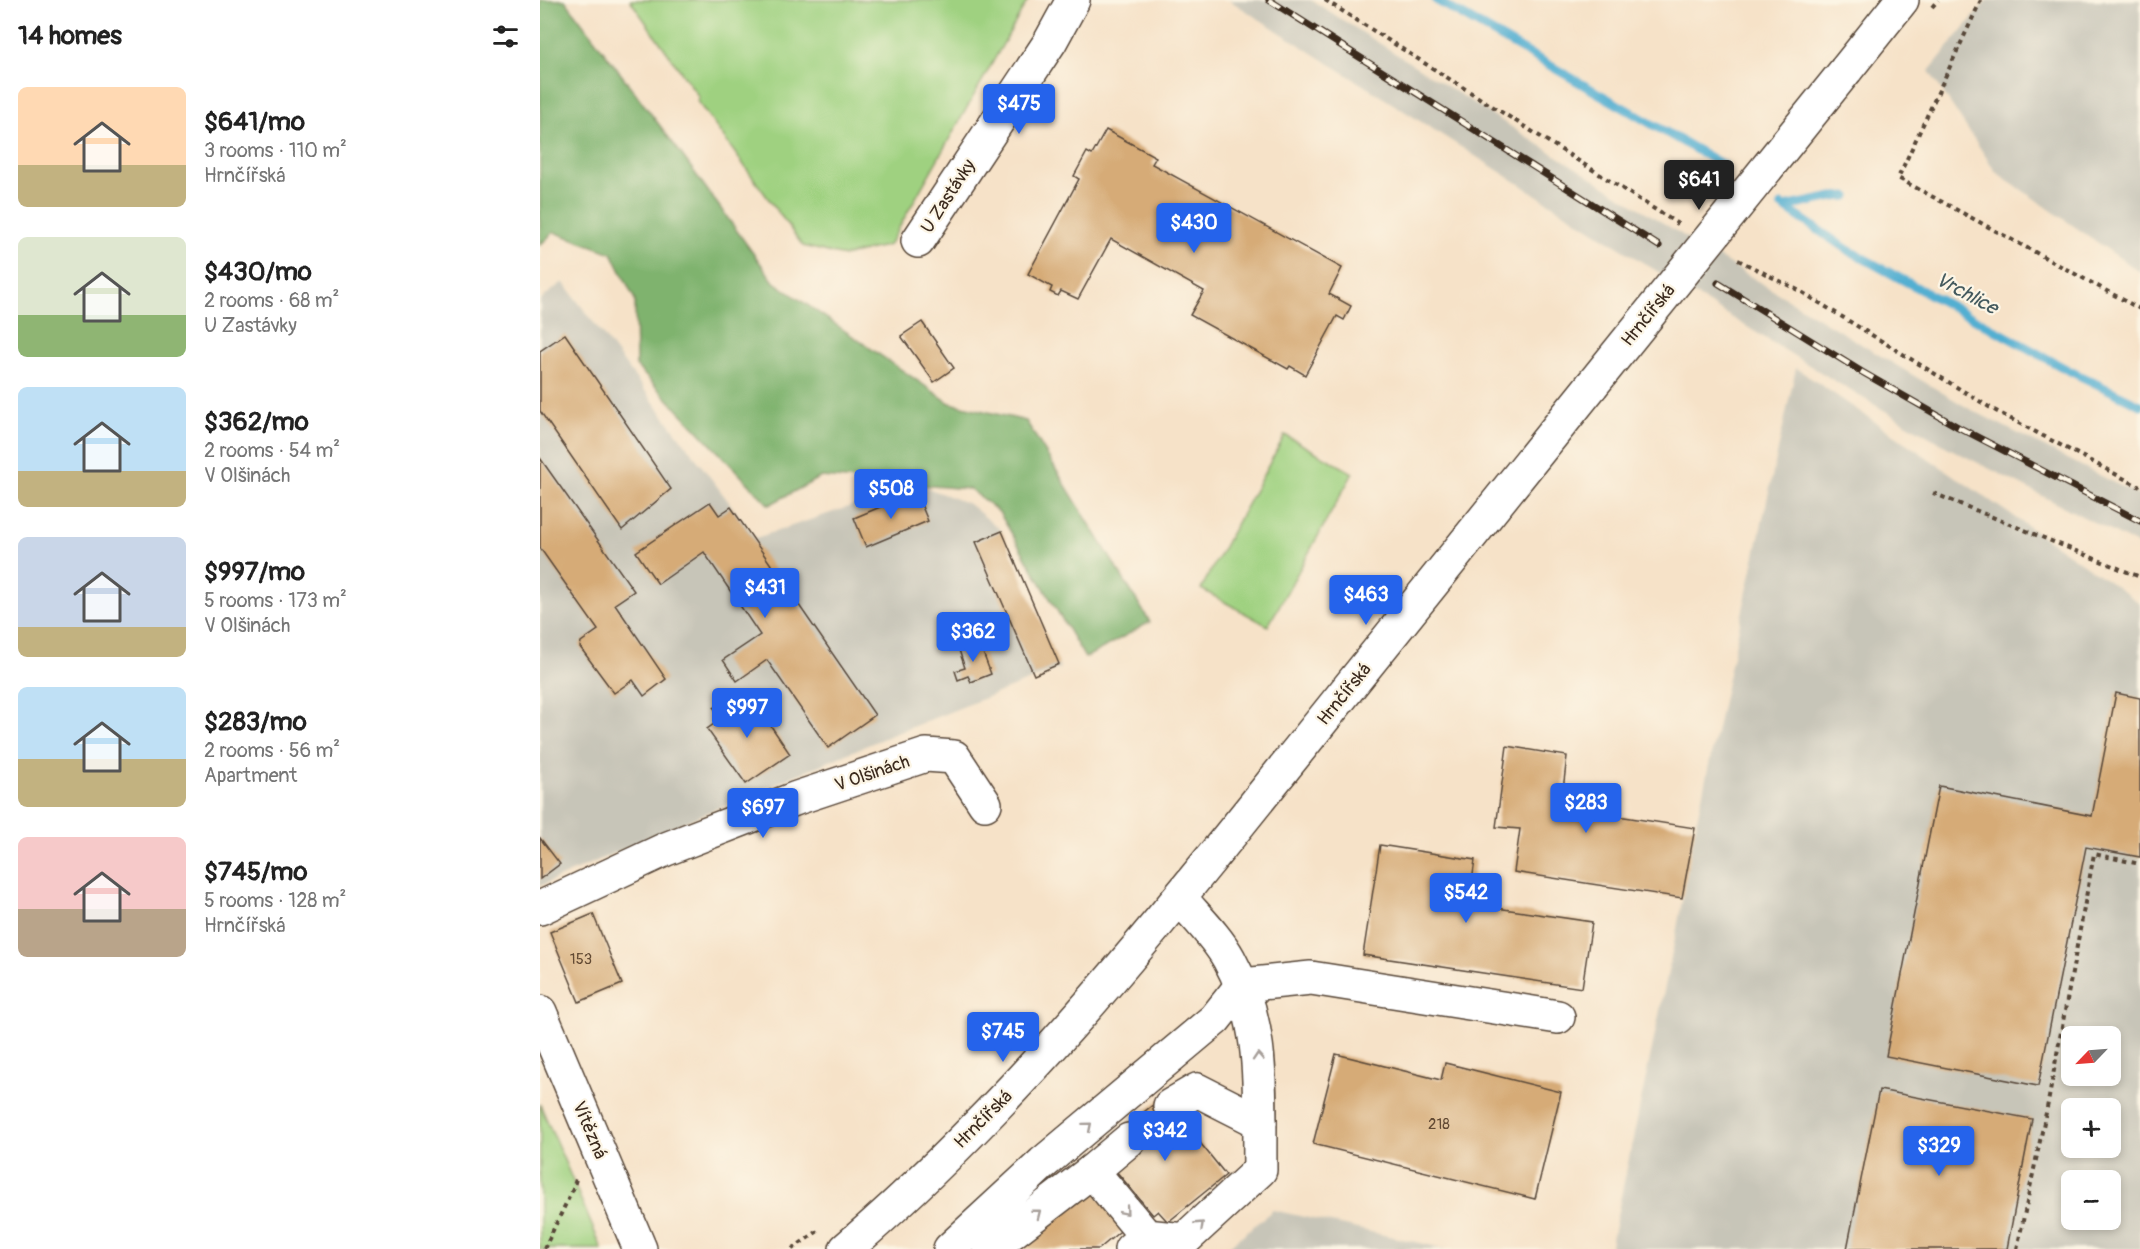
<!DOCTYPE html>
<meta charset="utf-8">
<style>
body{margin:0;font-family:Pangolin,sans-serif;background:#f6f6f6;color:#222;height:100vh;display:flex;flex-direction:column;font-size:22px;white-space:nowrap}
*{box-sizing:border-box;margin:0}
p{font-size:20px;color:#767676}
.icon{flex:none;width:33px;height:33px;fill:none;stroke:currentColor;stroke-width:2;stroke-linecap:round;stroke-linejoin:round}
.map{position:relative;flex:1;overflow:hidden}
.sheet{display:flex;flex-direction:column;background:#fff;width:540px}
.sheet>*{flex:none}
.needle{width:39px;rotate:245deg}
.controls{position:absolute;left:1521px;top:1026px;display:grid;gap:12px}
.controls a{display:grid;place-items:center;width:60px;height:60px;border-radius:9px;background:#fff;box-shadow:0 3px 9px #0003;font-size:30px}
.price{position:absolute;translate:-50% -51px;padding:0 14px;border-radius:6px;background:#2563eb;color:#fff;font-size:20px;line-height:39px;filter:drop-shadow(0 2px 3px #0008)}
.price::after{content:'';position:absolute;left:50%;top:36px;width:18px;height:14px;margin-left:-9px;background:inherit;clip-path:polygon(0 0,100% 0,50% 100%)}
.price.active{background:#222;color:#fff}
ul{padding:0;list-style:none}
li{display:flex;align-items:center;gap:18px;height:150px;padding:0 18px}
li span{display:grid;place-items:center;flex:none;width:168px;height:120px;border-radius:9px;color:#555}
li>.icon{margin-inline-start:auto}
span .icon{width:72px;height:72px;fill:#fffc;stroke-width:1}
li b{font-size:26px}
h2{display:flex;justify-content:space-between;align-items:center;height:72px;padding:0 18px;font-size:26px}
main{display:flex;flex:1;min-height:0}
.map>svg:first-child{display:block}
</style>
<main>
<section class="sheet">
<h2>14 homes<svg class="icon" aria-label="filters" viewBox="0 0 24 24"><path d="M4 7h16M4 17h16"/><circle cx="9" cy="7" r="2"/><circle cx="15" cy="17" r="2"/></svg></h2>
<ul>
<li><span style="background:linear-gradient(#ffd9b3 65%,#c2b280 0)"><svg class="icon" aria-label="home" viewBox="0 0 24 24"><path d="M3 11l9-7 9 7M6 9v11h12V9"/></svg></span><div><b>$641/mo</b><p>3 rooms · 110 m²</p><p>Hrnčířská</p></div></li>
<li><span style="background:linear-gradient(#dfe7d0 65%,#8fb573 0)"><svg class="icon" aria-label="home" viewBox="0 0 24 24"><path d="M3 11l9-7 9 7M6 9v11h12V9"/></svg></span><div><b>$430/mo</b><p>2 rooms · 68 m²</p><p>U Zastávky</p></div></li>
<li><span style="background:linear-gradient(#bfe0f5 70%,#c2b280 0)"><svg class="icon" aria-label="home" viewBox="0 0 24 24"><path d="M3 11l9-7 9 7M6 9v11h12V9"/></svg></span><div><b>$362/mo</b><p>2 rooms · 54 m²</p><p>V Olšinách</p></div></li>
<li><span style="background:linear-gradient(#c9d6e8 75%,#c2b280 0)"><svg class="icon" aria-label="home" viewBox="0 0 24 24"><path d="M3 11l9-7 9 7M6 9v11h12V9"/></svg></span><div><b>$997/mo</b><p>5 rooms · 173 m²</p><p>V Olšinách</p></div></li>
<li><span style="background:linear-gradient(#bfe0f5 60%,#c2b280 0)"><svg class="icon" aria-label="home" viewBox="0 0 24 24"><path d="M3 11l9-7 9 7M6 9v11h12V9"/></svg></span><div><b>$283/mo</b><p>2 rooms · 56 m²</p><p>Apartment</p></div></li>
<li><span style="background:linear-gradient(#f6c9c9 60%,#b9a48a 0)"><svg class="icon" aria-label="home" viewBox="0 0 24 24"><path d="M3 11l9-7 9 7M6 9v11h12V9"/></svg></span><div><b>$745/mo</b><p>5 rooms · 128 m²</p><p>Hrnčířská</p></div></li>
</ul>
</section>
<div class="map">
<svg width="1600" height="1249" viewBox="0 0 1600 1249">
<rect width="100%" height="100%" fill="#fcf5e5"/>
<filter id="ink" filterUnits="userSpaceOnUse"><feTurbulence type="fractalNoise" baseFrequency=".0167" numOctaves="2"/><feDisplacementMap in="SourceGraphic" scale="12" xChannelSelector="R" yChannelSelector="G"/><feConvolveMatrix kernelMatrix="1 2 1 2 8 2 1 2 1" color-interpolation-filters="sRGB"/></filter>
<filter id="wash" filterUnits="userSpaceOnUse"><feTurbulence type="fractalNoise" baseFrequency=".008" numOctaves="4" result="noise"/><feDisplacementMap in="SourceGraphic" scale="24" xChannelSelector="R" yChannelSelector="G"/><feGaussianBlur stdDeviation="1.35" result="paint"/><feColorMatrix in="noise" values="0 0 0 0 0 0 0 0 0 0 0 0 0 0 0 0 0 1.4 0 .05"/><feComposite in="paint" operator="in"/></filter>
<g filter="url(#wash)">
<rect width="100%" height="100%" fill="#f6e2c8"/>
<g fill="#c7c5b8" fill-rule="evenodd">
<polygon points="689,0 771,0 1131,228 1334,352 1428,408 1600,496 1600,546 1407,447 1311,391 1107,265"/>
<polygon points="1447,0 1600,0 1600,272 1456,172 1389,71"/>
<polygon points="23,282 216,538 377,484 429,504 462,531 520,668 349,736 147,821 0,886 0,300"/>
<path d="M 1256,368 L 1600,603 L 1600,1249 L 1070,1249 L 1136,934 L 1158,815 ZM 1532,1036 L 1570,1036 L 1570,1076 L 1532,1076 ZM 1532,1108 L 1570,1108 L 1570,1148 L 1532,1148 ZM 1532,1180 L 1570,1180 L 1570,1220 L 1532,1220 Z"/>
<polygon points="733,1210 906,1249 686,1249"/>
</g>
<g fill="#9fd180" stroke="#6d7e4f" stroke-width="1.5">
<polygon points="90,0 488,0 349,245 304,256 263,246 157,101 159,97"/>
<polygon points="745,435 813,473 728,626 661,589"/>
<polygon points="0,1104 62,1249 0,1249"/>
</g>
<polygon fill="#7fb36e" stroke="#5d6e46" stroke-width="1.5" points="0,0 25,0 139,151 234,282 410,403 486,421 610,622 545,658 459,512 430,489 281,477 229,505 96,366 95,300 72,253 14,232 0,245"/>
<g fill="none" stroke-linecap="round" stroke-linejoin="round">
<g stroke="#53afd1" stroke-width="9">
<polyline points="896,0 1183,165"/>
<polyline points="1241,205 1308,250 1528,370 1600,405"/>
<polyline points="1245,207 1293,197 1307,196"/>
</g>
</g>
<g id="blocks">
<g fill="#d6ab77">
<polygon points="566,130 616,157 612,164 802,268 789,294 811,306 804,320 797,316 765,375 750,366 748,369 650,315 664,291 571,239 538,299 521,291 518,296 510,292 512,287 488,274 539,179 534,176 547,152 552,155"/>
<polygon points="382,322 414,368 394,382 361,336"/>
<polygon points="25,334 131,489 82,530 0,411 0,351"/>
<polygon points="0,458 94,591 75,604 126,679 104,696 93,680 74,693 40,647 41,642 58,630 0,548"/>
<polygon points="376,492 388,521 326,547 314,518"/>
<polygon points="170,502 179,515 191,507 335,715 288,748 227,660 197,681 183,660 220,635 164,552 118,584 96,552"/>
<polygon points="462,531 519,664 494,675 436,542"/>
<polygon points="439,642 451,674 431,682 428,676 418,680 415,671 425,668 419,650"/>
<polygon points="1576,693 1600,698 1600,857 1546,847 1498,1086 1346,1056 1399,786 1552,816"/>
<polygon points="190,697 198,708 212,698 250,754 206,784 167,729 181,719 174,708"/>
<polygon points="967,746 1027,756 1021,807 1155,828 1142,898 974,872 980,829 956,827"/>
<polygon points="0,838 20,864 0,879"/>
<polygon points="840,845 935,860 929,904 1052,922 1042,988 823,955"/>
<polygon points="53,914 82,984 39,1002 10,932"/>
<polygon points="796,1054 901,1080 905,1063 1021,1092 995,1199 773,1144"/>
<polygon points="1339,1090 1492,1119 1467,1249 1307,1249"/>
<polygon points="623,1097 686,1175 628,1222 618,1211 613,1215 576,1171 581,1130"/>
<polygon points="549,1185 585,1227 559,1249 473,1249"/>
</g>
</g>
</g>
<g filter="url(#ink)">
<use href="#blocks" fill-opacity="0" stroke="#574638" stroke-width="1.5"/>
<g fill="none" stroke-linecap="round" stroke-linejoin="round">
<g stroke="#574638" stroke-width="36">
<g id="minor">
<polyline points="378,241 510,42 533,0"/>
<polyline points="0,908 126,849 257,798 386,755 414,757 445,804"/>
<polyline points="0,1012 100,1249"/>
<polyline points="630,1106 657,1090 720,1122"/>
<polyline points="589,1140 552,1171 606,1236"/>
<polyline points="410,1249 503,1163 675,1019 702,985 771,978 1018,1017"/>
<polyline points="450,1249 552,1171"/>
<path d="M 591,1249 L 606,1236 L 644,1240 L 720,1170 C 719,1096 726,1026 689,959 C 677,937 656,917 640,898"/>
</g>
</g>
<g stroke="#574638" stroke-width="36">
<g id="major">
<polyline points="1306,70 1362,0"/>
<path d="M 306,1249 C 467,1111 600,948 732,783 C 839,651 945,518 1052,385"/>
</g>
</g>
<g stroke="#574638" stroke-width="4" stroke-dasharray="4.5 4.5" stroke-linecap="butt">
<polyline points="785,0 1138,224"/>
<polyline points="1441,0 1358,178 1600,309"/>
<polyline points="1392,7 1398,0"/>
<polyline points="1198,260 1260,291 1454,410 1600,487"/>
<polyline points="1393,493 1600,577"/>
<polyline points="4,1249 33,1189 36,1179"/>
<polyline points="252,1249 281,1229"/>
<polyline points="1477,1249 1507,1108 1554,854 1600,864"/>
</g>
<use href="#minor" stroke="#fff" stroke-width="33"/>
<use href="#major" stroke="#fff" stroke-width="33"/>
<g stroke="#3b2a1e" stroke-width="7">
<g id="rail">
<polyline points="729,0 1119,246"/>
<polyline points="1178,283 1322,372 1418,427 1600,521"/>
</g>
</g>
<use href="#rail" stroke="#fcf5e5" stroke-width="4.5" stroke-dasharray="14" stroke-linecap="butt"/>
<g stroke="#574638" stroke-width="36" stroke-linecap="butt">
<polyline id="major-bridge" points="1052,385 1306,70"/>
</g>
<use href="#major-bridge" stroke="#fff" stroke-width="33"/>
</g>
<defs><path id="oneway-chevron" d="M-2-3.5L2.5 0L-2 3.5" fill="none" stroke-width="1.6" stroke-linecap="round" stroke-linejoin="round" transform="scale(1.5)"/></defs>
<g stroke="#a79f9a">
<use href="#oneway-chevron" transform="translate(718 1057) rotate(-94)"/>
<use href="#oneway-chevron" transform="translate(548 1126) rotate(-40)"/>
<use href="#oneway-chevron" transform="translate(585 1211) rotate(50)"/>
<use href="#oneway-chevron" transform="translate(497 1213) rotate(-38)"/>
<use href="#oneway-chevron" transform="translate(660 1225) rotate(-43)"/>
</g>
</g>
<g text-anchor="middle" stroke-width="4.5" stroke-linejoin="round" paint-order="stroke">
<g font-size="15" fill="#624a34">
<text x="41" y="964">153</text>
<text x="899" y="1129">218</text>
</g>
<g font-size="18" fill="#3b2a1e" stroke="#fcf5e5">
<text transform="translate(408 196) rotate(-57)" y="6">U Zastávky</text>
<text transform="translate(1108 315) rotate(-51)" y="6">Hrnčířská</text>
<text transform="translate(804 694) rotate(-51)" y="6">Hrnčířská</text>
<text transform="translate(332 773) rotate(-19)" y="6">V Olšinách</text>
<text transform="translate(443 1119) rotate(-45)" y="6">Hrnčířská</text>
<text transform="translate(50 1130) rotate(67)" y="6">Vítězná</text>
</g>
<g font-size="20" font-style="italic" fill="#43595d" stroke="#fcf5e5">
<text transform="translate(1427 293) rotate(28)" y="7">Vrchlice</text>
</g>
</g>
</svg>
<div class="controls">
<a><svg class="needle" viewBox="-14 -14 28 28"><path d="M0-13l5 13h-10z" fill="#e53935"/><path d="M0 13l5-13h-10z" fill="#767676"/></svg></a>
<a>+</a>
<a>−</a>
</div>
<b class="price" style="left:479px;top:135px">$475</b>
<b class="price active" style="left:1159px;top:211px">$641</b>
<b class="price" style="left:654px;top:254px">$430</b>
<b class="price" style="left:351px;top:520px">$508</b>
<b class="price" style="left:225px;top:619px">$431</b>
<b class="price" style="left:826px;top:626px">$463</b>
<b class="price" style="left:433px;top:663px">$362</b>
<b class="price" style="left:207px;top:739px">$997</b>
<b class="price" style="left:1046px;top:834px">$283</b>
<b class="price" style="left:223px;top:839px">$697</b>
<b class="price" style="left:926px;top:924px">$542</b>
<b class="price" style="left:463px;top:1063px">$745</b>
<b class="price" style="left:625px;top:1162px">$342</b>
<b class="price" style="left:1399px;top:1177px">$329</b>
</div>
</main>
